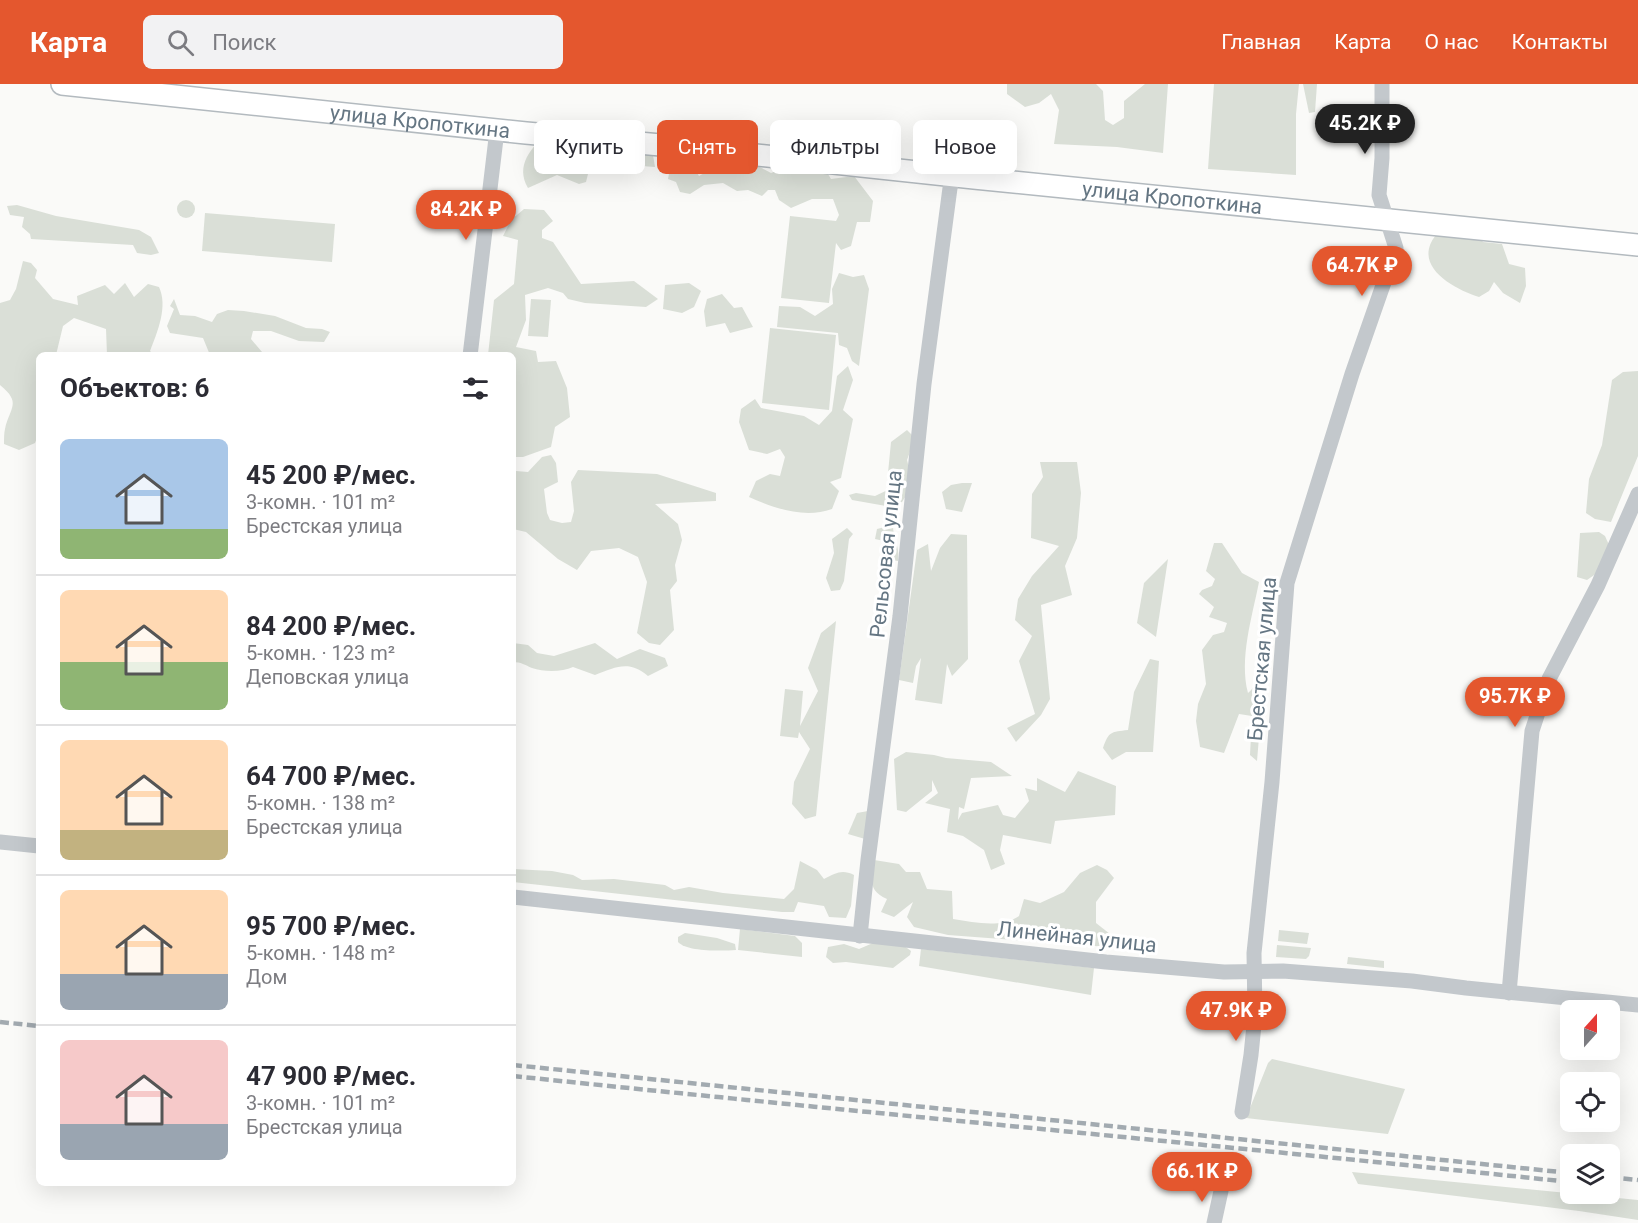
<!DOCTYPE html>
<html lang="ru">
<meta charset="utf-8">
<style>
body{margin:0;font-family:Roboto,sans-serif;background:#f2f2f3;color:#2b2b33;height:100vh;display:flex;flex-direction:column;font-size:22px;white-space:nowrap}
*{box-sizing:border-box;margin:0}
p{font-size:20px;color:#7c7c81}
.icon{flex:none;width:33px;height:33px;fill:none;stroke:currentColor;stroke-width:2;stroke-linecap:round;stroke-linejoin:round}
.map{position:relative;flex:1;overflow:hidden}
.drawer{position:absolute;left:36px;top:268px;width:480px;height:834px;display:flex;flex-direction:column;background:#fff;border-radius:9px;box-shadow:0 6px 24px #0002}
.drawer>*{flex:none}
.banner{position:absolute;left:534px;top:36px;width:570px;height:54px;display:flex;gap:12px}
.needle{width:39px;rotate:21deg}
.buttons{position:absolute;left:1560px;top:916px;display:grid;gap:12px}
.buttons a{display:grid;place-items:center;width:60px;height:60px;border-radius:9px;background:#fff;box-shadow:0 6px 24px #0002;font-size:30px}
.price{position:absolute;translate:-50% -51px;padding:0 14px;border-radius:21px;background:#e4572e;color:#fff;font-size:20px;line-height:39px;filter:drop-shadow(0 2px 3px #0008)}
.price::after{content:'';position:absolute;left:50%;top:36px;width:18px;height:14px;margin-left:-9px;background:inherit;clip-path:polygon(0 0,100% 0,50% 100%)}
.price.on{background:#222;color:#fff}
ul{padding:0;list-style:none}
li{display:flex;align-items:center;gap:18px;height:150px;padding:0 24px}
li+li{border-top:2px solid #e1e1e2}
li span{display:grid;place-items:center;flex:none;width:168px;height:120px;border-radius:9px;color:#555}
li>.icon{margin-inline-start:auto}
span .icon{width:72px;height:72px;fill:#fffc;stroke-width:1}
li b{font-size:26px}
h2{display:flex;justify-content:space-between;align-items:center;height:72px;padding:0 24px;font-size:26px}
.chip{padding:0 21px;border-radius:9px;background:#fff;box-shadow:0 6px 24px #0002;font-size:21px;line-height:54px}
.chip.on{background:#e4572e;color:#fff}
header{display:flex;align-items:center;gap:36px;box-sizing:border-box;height:84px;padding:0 30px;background:#e4572e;color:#fff}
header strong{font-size:28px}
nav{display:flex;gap:33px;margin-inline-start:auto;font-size:21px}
.search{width:420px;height:54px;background:#f2f2f3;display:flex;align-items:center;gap:15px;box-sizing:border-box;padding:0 21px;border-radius:9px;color:#7c7c81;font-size:22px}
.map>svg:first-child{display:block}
</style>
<header>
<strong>Карта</strong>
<div class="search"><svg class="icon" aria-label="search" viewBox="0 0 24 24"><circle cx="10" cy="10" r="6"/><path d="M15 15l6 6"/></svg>Поиск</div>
<nav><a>Главная</a><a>Карта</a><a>О нас</a><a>Контакты</a></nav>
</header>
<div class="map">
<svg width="1638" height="1139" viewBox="0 0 1638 1139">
<rect width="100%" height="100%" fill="#fafaf8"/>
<g fill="#dadfd7">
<polygon points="1007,0 1096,0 1103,7 1105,36 1113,41 1124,34 1124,17 1145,0 1168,0 1163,69 1117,63 1054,60 1059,26 1051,10 1039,19 1025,23 1007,10"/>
<polygon points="1214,0 1299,0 1296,30 1296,91 1208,85"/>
<polygon points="1303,0 1317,0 1315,28 1309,29"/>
<path d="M 547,48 L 584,64 L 653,71 L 655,83 L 591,78 L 586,98 L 579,100 L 557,91 L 528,104 C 515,81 531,65 547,48 Z"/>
<polygon points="733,73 745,75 771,89 797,79 822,80 831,95 854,92 873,117 870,138 857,138 851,162 841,166 836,159 829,219 781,214 790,132 836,137 839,131 833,115 812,115 791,124 779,116 775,106 768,106 762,112 748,106 737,107 723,99 704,101 690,110 680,108 676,98 668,95 670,84 681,86 693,82 699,92"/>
<circle cx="186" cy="125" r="9"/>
<polygon points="17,121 56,132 139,146 151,153 159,169 151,171 137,169 133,161 31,155 30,150 22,143 24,133 10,131 7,122"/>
<polygon points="524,125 544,126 553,137 542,146 542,154 553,158 581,200 634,197 658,215 646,223 585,219 568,215 563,209 548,204 525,211 526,236 516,263 536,267 538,278 556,277 567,304 570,333 555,343 551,363 523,373 513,373 513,272 488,271 494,216 514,200 518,156 503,152 511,136"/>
<polygon points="205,129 335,140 332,178 202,167"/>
<path d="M 1477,149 L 1483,158 L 1502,160 L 1509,180 L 1525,184 L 1526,202 L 1520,219 L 1503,209 L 1494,198 L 1489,207 L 1479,213 C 1454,205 1411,182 1436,151 Z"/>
<path d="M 23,177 L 31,179 L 37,186 L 35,194 L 53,215 L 78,221 L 77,212 L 105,201 L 114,210 L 125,199 L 134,213 L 148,200 L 159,203 C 168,222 158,247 150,267 L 154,271 L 107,271 L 106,245 L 74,234 L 63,242 L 56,271 L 39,272 L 39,349 L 35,359 L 19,366 L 4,360 C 4,355 4,349 5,345 C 10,323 22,319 0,301 L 0,219 L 10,216 L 16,205 Z"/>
<polygon points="839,189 853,193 864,191 869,205 859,282 852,277 847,264 839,261 838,249 777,243 779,222 800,223 815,232 833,220 832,205"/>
<polygon points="689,199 701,207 694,223 682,229 663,225 665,201"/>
<polygon points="722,210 734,224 742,223 753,243 730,249 725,239 706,243 704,227 707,215"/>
<polygon points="174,215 180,231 195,232 212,238 217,230 228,226 244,227 275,232 306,244 322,245 330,248 324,258 299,257 271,247 253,247 251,255 262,268 260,271 210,271 203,254 170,249 167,242 174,225 170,222"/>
<polygon points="531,215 551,216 548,253 528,252"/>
<polygon points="770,244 836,251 829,326 762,319"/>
<path d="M 848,282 L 853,296 L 843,326 L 853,335 L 841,394 L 830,398 L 839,407 L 832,425 C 804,435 774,424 749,413 L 756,397 L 770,390 L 780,392 L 785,373 L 780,365 L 767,370 L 749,366 L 739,338 L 741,325 L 755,315 L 761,324 L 804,332 L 819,341 L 832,327 L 837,292 Z"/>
<polygon points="1638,287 1638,372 1611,438 1595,435 1586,429 1589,395 1602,361 1612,296 1623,288"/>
<polygon points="907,346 915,354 907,376 910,388 909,407 902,418 886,422 852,416 849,411 856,409 875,412 894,403 888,389 891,358"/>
<polygon points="551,371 556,379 558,398 544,405 547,429 550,436 562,439 571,438 574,427 571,398 578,386 657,390 716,409 716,417 655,420 678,440 682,456 675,481 677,497 670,506 674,546 660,561 649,559 637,549 647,498 638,473 619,464 591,467 577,486 558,475 526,448 513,445 513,385 516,387 528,388 542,373"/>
<polygon points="1040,378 1077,378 1081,409 1077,454 1065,482 1072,511 1041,521 1050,615 1041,631 1016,658 1007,644 1035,630 1019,577 1032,552 1015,536 1018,515 1032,492 1059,462 1031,454 1032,410 1043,393"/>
<polygon points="962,399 972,399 962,428 946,425 942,408 951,401"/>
<path d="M 893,441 C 893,456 900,461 898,477 L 884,475 L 884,457 L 875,455 L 877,445 Z"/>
<polygon points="847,444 853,450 849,455 844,497 840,506 831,507 826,494 834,469 832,455"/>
<polygon points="1599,448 1605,452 1609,461 1600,487 1587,496 1577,493 1580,449"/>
<polygon points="951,450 967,451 968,575 952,592 947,580 942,620 915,616 921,574 916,582 913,599 899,596 917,466 928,460 931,487 940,464"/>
<path d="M 1214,459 L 1222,459 L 1242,489 L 1259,498 C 1252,534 1239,574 1248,609 C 1261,599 1259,576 1260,561 L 1267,558 L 1257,677 L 1250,671 L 1252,632 L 1239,630 L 1224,669 L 1200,663 L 1196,637 L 1198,620 L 1206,600 L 1202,566 L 1213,551 L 1224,548 L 1227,539 L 1209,533 L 1214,523 L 1199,510 L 1202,506 L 1212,502 L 1215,495 L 1206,487 Z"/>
<polygon points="1168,475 1156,553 1137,539 1144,499"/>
<polygon points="836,537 816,732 805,735 792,720 794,698 810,665 799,648 798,654 780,652 785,605 803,607 800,642 818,607 808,584 821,549"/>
<path d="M 513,559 L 528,561 L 537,569 L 554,572 L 595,559 L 617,575 L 640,565 L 665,574 L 668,582 L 648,592 C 629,576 616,583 595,591 L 573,583 C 562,588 544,588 532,584 C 525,581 521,578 513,578 Z"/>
<path d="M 1150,575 L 1159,577 L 1153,668 L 1126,668 L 1112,676 L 1103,664 C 1109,647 1111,648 1128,646 L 1134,608 Z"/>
<polygon points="906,668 934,671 946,674 991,678 1012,692 971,694 964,725 959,723 958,736 962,729 998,721 1003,731 1015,734 1029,717 1025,704 1037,707 1037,694 1065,708 1078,687 1116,702 1115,731 1055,737 1051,760 1003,751 1000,766 1005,780 991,786 984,766 963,752 947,748 950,725 925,719 938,709 932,696 932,707 906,728 897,726 894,675"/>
<polygon points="868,727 865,755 848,750 857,729"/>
<path d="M 874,776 L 899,780 L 906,788 L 920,788 L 927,805 L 952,807 L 953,835 C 975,838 999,845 1019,832 L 1024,815 L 1040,819 L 1064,808 L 1080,789 L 1097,781 L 1107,786 L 1114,794 L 1096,818 L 1096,839 L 1110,850 L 1108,863 L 948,851 L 914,843 L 907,833 L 913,818 L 894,833 L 881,828 L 887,815 C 867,806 872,795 874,776 Z"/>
<path d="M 800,777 L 817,786 L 824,795 C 836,789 842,785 854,791 L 851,822 L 846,834 L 829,833 L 824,822 L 798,818 L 794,828 L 782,828 L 513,798 L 513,785 L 552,787 L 573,791 L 582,796 L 614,795 L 665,801 L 674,806 L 689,803 L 723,809 L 784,815 L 794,805 Z"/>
<polygon points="740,845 795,852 802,859 802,873 738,866"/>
<polygon points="1279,846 1309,849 1307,860 1278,857"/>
<path d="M 685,849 L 717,854 L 735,860 L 736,866 C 722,867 687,868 678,858 L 678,853 Z"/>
<polygon points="873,859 903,861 911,867 910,871 893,884 846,878 833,879 826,873 828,863 844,860 859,865"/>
<polygon points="1277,861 1311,864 1309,872 1306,875 1276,873"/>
<polygon points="921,865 1094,884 1091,911 919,882"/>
<polygon points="1348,873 1384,877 1384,884 1347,880"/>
<polygon points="1272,975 1405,1005 1388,1050 1246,1034 1268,979"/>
<polygon points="1352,1088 1638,1116 1638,1136 1579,1127 1358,1100"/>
</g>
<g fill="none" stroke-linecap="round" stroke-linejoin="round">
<g stroke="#b3babf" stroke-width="24">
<g id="secondary">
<path id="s1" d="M 62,0 L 526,49 L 672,62 L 974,94 L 1638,161"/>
</g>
</g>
<g stroke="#c3c8cc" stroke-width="15">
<polyline points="470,272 497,46"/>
<polyline points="0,758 39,762"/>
<polyline points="513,813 1106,878 1224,888 1283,887 1412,897 1466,904 1638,921"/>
<polyline points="860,852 868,776 900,532 924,300 950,104 954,92"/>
<polyline points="1509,909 1532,647 1549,595 1598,501 1638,410"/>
<polyline points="1242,1028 1251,971 1255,931 1254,869 1272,698 1287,499 1352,290 1396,164 1379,111 1382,74 1382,0"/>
<polyline points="1214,1139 1221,1107"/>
</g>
<use href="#secondary" stroke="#fff" stroke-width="21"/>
<g stroke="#a2aab0" stroke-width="4.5" stroke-dasharray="9 4.5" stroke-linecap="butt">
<polyline points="0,938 39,942"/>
<polyline points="513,981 1570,1089"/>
<path d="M 513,992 C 865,1029 1218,1061 1570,1098"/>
<polyline points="1610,1093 1638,1096"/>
</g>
</g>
<g text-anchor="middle" stroke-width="6" stroke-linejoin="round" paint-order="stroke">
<g font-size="21" fill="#657683" stroke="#fff">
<text dy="7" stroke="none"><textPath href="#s1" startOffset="360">улица Кропоткина</textPath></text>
<text dy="7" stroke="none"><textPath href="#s1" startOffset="1116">улица Кропоткина</textPath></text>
<text transform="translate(886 470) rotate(-84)" y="7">Рельсовая улица</text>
<text transform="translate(1262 575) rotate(-85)" y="7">Брестская улица</text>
<text transform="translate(1077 853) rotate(6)" y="7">Линейная улица</text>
</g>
</g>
</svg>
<div class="buttons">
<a><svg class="needle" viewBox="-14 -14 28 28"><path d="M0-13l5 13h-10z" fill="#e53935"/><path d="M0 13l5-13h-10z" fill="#7c7c81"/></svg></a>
<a><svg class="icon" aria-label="locate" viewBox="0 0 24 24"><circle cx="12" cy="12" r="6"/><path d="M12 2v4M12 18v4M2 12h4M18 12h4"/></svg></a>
<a><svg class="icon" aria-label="layers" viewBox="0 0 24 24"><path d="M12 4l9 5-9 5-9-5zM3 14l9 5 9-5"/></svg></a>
</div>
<b class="price on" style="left:1365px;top:71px">45.2K ₽</b>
<b class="price" style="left:466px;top:157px">84.2K ₽</b>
<b class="price" style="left:1362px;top:213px">64.7K ₽</b>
<b class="price" style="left:1515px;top:644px">95.7K ₽</b>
<b class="price" style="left:1236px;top:958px">47.9K ₽</b>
<b class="price" style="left:1202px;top:1119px">66.1K ₽</b>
<div class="banner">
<a class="chip">Купить</a>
<a class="chip on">Снять</a>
<a class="chip">Фильтры</a>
<a class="chip">Новое</a>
</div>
<section class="drawer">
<h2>Объектов: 6<svg class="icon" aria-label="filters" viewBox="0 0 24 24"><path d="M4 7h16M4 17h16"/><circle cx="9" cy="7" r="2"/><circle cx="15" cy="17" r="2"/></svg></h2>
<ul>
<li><span style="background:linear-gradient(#a9c7e8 75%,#8fb573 0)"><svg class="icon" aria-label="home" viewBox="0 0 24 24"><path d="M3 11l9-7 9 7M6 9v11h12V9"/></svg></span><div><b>45 200 ₽/мес.</b><p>3-комн. · 101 m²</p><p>Брестская улица</p></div></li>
<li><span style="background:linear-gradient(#ffd9b3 60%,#8fb573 0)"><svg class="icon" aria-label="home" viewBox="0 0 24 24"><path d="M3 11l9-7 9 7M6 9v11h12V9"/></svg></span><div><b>84 200 ₽/мес.</b><p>5-комн. · 123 m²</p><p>Деповская улица</p></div></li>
<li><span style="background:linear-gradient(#ffd9b3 75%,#c2b280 0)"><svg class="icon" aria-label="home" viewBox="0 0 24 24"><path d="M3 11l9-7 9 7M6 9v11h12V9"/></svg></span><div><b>64 700 ₽/мес.</b><p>5-комн. · 138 m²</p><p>Брестская улица</p></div></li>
<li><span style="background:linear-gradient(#ffd9b3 70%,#9aa5b1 0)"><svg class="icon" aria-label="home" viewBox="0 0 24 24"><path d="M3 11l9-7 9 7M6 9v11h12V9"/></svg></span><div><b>95 700 ₽/мес.</b><p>5-комн. · 148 m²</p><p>Дом</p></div></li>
<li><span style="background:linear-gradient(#f6c9c9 70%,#9aa5b1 0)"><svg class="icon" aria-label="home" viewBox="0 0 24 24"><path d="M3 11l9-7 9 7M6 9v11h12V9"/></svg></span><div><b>47 900 ₽/мес.</b><p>3-комн. · 101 m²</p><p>Брестская улица</p></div></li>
</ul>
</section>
</div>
